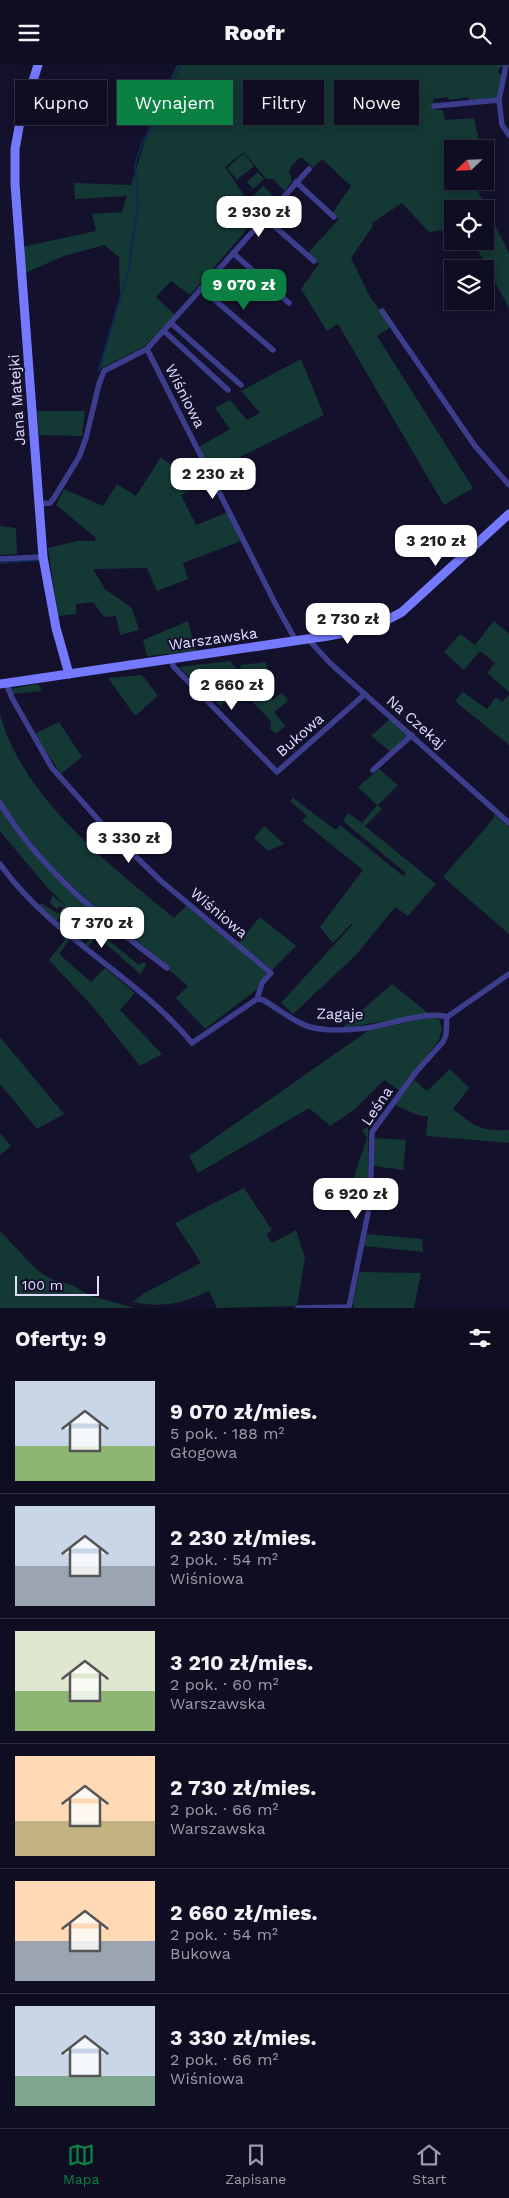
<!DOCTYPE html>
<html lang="pl">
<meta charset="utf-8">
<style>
body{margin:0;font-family:"Work Sans",sans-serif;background:#1d1b2f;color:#f1f3f6;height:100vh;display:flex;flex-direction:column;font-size:19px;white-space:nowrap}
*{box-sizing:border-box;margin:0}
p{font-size:16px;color:#9b9ca5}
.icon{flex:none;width:28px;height:28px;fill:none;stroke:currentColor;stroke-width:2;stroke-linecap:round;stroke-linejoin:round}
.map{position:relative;height:1243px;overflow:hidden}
.side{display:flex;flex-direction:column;background:#0f0d22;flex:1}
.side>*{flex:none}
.top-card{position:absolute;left:15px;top:15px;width:480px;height:45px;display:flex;gap:10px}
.needle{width:32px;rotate:247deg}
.controls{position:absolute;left:444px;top:75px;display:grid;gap:10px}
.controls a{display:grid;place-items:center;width:50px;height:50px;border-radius:0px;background:#0f0d22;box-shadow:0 2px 12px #0003,0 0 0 1px #2f2d40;font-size:25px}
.scale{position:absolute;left:15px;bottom:12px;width:84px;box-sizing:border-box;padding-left:5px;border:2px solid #e0deff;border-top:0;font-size:14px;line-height:18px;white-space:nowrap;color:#e0deff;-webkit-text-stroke:4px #14112d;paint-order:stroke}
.price{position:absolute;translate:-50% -42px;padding:0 11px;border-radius:10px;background:#fff;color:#222;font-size:16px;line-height:32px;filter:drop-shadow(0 1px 2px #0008)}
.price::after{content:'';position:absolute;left:50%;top:30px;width:15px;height:11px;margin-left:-8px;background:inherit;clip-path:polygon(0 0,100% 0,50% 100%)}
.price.current{background:#0b8043;color:#fff}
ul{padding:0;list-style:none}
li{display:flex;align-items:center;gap:15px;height:125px;padding:0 15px}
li+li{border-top:1px solid #2f2d40}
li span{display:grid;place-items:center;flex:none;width:140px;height:100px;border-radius:0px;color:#555}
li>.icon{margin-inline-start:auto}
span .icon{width:60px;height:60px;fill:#fffc;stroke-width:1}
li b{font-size:21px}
h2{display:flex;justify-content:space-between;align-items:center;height:60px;padding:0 15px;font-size:21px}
.tag{padding:0 18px;border-radius:0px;background:#0f0d22;box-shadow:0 2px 12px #0003,0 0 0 1px #2f2d40;font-size:18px;line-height:45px}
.tag.current{background:#0b8043;color:#fff}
header{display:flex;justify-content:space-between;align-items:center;height:65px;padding:0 15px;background:#0f0d22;font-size:22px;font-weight:800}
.dock{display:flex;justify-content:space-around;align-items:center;height:70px;border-top:1px solid #2f2d40;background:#0f0d22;font-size:14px;color:#9b9ca5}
.dock a{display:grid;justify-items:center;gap:2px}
.dock .current{color:#0b8043}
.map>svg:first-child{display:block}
</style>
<header><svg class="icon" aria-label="menu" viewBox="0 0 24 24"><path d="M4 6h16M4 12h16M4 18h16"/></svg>Roofr<svg class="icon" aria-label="search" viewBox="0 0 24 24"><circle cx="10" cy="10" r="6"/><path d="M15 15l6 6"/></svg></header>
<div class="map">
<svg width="509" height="1243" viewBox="0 0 509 1243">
<rect width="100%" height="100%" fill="#14112d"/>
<g fill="#143834">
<polygon points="177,0 505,0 499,4 498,8 502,10 497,33 469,35 468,32 449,35 448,32 433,34 435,45 443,45 445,55 474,53 480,81 473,84 452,84 452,116 473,116 509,188 509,243 473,176 485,176 485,144 452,144 452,164 429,167 402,138 372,158 373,161 351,193 369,230 391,262 377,271 473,423 444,440 338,259 327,266 301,224 319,199 308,188 339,154 333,147 351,121 322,94 313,103 301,92 292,100 289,106 292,116 285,126 273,114 266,114 244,87 225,102 248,136 263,121 275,132 190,230 171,216 156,232 175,250 145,281 102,303 98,304 120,234 119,192 104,180 64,191 25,208 22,182 96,166 92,149 122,147 127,131 75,134 74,118 131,120 151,56"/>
<polygon points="244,88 254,101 237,115 227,103"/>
<polygon points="258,107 264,114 253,124 247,117"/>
<polygon points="301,294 324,350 212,406 199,382 230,364 215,343 230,335 247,355 260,348 241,326"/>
<polygon points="37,346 85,346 82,371 39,370"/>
<polygon points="161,392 182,408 202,398 210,415 181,430 196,460 228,447 241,476 183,498 188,514 157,526 147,503 93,504 105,524 132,543 139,565 120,570 116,551 104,552 93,537 76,539 76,549 58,551 48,483 77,476 96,476 95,472 56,440 64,424 103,441 117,419 136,431"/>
<polygon points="0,461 16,463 17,489 0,490"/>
<polygon points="188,556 196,586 147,591 143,575"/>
<polygon points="494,556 509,569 509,627 487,608 495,598 480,586 464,605 444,587 460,569 475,580"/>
<polygon points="230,596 240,608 242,607 240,600 266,597 269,614 265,615 266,622 270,622 272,635 282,628 288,636 274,647 285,661 276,669 270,664 271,656 242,626 220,641 179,602"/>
<polygon points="142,610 158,631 135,651 108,613"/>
<polygon points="38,619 42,626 12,629 10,624"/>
<polygon points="463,627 487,644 496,632 502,637 509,630 509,680 455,636"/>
<path d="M 0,649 C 23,734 109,799 174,853 L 186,841 L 267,907 L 256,925 L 205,964 L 176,933 L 188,921 L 169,905 L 170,902 L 106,852 L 53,803 L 10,752 L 0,735 Z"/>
<polygon points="390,654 409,670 391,687 371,671"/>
<polygon points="59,657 82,692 61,709 34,669"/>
<polygon points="379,704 398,720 378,740 382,744 365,761 436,819 408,851 395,842 356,890 293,949 281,938 353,859 352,858 333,878 320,862 363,805 302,756 307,751 290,736 293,733 336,765 340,760 403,811 406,808 343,756 348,748 362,758 377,740 358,722"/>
<polygon points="0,741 7,753 84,838 87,843 80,852 139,900 143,897 147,899 140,909 97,871 86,884 70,869 71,867 86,879 93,868 90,866 79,868 84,860 67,846 56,856 39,840 41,838 58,849 63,843 60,841 57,844 50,838 52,830 67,842 47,822 0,766"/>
<polygon points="494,749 509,762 509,869 443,812 493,754"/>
<polygon points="264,761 284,779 268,786 254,773"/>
<polygon points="260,852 296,881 272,905 238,878"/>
<polygon points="68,871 70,874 59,889 91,917 105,903 135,928 120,945 162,989 140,1001 93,942 49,895"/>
<polygon points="392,919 429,949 342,963"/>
<polygon points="431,952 439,954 442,964 439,975 400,1026 384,1015 355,1044 330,1061 309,1043 198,1108 189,1091 369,965"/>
<polygon points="0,972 64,1049 37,1064 0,1019"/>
<path d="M 450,1004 L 469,1023 L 453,1044 C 476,1062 479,1066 509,1065 L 509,1078 L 426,1071 L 428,1052 L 415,1049 L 395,1040 L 414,1015 L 427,1026 Z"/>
<polygon points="368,1062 369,1121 346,1135 367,1073 362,1065"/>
<polygon points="0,1068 11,1081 0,1090"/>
<polygon points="374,1073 406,1075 403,1105 374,1101"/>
<path d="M 244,1123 L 272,1165 L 266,1170 L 272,1178 L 296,1165 L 305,1193 L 297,1241 L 217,1243 L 209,1226 C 180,1239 165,1243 133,1237 L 143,1229 L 201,1198 L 175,1158 Z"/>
<polygon points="0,1166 37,1205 51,1214 72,1220 91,1231 135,1243 0,1243"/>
<polygon points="367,1169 422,1174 423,1187 364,1181"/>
<polygon points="359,1207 421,1208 414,1243 354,1243 353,1239"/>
</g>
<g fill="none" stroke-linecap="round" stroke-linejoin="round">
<g stroke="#0c2a52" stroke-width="2">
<polyline points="99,305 129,203 138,138 135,100 142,78 150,66 178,5 182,0"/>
<polyline points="0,498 40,495"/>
</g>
<g stroke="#3c3d8d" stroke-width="5.5">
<polyline points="499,35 502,60 509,70"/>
<polyline points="434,41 499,35 506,0"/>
<polyline points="296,117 334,152"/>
<polyline points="264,152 314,196"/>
<polyline points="233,188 289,238"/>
<polyline points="201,223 273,285"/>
<polyline points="382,246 475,381 509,420"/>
<polyline points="171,258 241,320"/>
<polyline points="164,266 228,325"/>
<polyline points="147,284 276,540 296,576"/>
<polyline points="39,439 50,438 54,433 79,392 86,373 99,319 104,306 147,284 309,104"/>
<polyline points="0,494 43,492"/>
<polyline points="308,574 330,598 509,758"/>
<polyline points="172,594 173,601 277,707 365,629"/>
<polyline points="6,618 12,633 52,703 104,761 161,816 271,908 262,918 257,934"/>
<polyline points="373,705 412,670"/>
<path d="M 0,738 C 40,805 106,857 167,903"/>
<path d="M 0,799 C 51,871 136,910 192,978 L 257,934 L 263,935 C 279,944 293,957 310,962 C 327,967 349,965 367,963 C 385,960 433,945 447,952"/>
<polyline points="447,952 509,909"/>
<polyline points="298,1243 349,1242 368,1148 371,1111 372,1067 416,1007 443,977 446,970 447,952"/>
</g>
<g stroke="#7579ff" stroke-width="9">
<polyline points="38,0 20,57 15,84 15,119 43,492 56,563 69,609"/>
<polyline points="0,619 328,571 374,562 402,547 509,449"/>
</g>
</g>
<g text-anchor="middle" stroke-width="4" stroke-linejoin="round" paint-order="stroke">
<g font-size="15" fill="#e0deff" stroke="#14112d">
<text transform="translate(185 331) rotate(63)" y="5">Wiśniowa</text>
<text transform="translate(17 335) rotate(-94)" y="5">Jana Matejki</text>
<text transform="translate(213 574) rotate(-8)" y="5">Warszawska</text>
<text transform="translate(416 657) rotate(41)" y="5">Na Czekaj</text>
<text transform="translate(300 670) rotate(-41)" y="5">Bukowa</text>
<text transform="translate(219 848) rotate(40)" y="5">Wiśniowa</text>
<text transform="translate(340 949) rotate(1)" y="5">Zagaje</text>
<text transform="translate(377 1041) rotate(-56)" y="5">Leśna</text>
</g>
</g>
</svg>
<div class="controls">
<a><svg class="needle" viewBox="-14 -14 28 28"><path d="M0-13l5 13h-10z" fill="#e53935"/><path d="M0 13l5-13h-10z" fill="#9b9ca5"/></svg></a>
<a><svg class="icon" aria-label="locate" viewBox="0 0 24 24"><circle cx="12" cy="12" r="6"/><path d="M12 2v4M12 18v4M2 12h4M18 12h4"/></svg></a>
<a><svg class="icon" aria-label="layers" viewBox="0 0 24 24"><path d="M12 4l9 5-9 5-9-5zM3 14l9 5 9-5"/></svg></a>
</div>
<div class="scale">100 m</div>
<b class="price" style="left:259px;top:173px">2 930 zł</b>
<b class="price current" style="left:244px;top:246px">9 070 zł</b>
<b class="price" style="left:213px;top:435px">2 230 zł</b>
<b class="price" style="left:436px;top:502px">3 210 zł</b>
<b class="price" style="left:348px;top:580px">2 730 zł</b>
<b class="price" style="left:232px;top:646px">2 660 zł</b>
<b class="price" style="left:129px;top:799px">3 330 zł</b>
<b class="price" style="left:102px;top:884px">7 370 zł</b>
<b class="price" style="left:356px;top:1155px">6 920 zł</b>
<div class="top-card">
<a class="tag">Kupno</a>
<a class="tag current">Wynajem</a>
<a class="tag">Filtry</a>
<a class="tag">Nowe</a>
</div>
</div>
<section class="side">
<h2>Oferty: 9<svg class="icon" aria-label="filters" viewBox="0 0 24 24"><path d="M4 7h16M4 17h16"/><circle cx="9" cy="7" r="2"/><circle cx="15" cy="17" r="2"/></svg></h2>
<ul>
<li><span style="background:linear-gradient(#c9d6e8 65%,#8fb573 0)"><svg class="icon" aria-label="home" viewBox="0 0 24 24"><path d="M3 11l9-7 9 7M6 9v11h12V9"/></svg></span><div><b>9 070 zł/mies.</b><p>5 pok. · 188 m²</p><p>Głogowa</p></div></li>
<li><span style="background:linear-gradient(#c9d6e8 60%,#9aa5b1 0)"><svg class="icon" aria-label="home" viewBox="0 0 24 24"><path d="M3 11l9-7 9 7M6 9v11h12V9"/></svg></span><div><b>2 230 zł/mies.</b><p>2 pok. · 54 m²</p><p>Wiśniowa</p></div></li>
<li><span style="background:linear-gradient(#dfe7d0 60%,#8fb573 0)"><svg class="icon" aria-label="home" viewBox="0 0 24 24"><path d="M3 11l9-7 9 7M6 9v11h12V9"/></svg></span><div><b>3 210 zł/mies.</b><p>2 pok. · 60 m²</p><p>Warszawska</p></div></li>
<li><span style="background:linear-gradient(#ffd9b3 65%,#c2b280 0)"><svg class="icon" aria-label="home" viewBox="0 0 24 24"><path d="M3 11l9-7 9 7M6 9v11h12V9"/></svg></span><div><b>2 730 zł/mies.</b><p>2 pok. · 66 m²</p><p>Warszawska</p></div></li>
<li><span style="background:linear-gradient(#ffd9b3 60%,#9aa5b1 0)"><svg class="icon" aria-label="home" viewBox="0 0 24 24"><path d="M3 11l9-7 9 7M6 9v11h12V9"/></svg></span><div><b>2 660 zł/mies.</b><p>2 pok. · 54 m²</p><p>Bukowa</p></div></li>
<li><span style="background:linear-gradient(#c9d6e8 70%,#7fa58c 0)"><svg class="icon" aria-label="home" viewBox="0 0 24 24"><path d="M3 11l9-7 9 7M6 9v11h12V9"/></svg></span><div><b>3 330 zł/mies.</b><p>2 pok. · 66 m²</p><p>Wiśniowa</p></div></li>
</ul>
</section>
<nav class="dock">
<a class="current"><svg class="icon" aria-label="map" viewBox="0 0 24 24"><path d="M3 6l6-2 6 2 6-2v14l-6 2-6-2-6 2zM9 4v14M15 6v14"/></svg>Mapa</a>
<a><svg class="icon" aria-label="saved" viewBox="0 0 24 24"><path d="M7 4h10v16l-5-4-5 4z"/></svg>Zapisane</a>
<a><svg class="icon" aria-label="home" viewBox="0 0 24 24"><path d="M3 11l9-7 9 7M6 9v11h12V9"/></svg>Start</a>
</nav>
